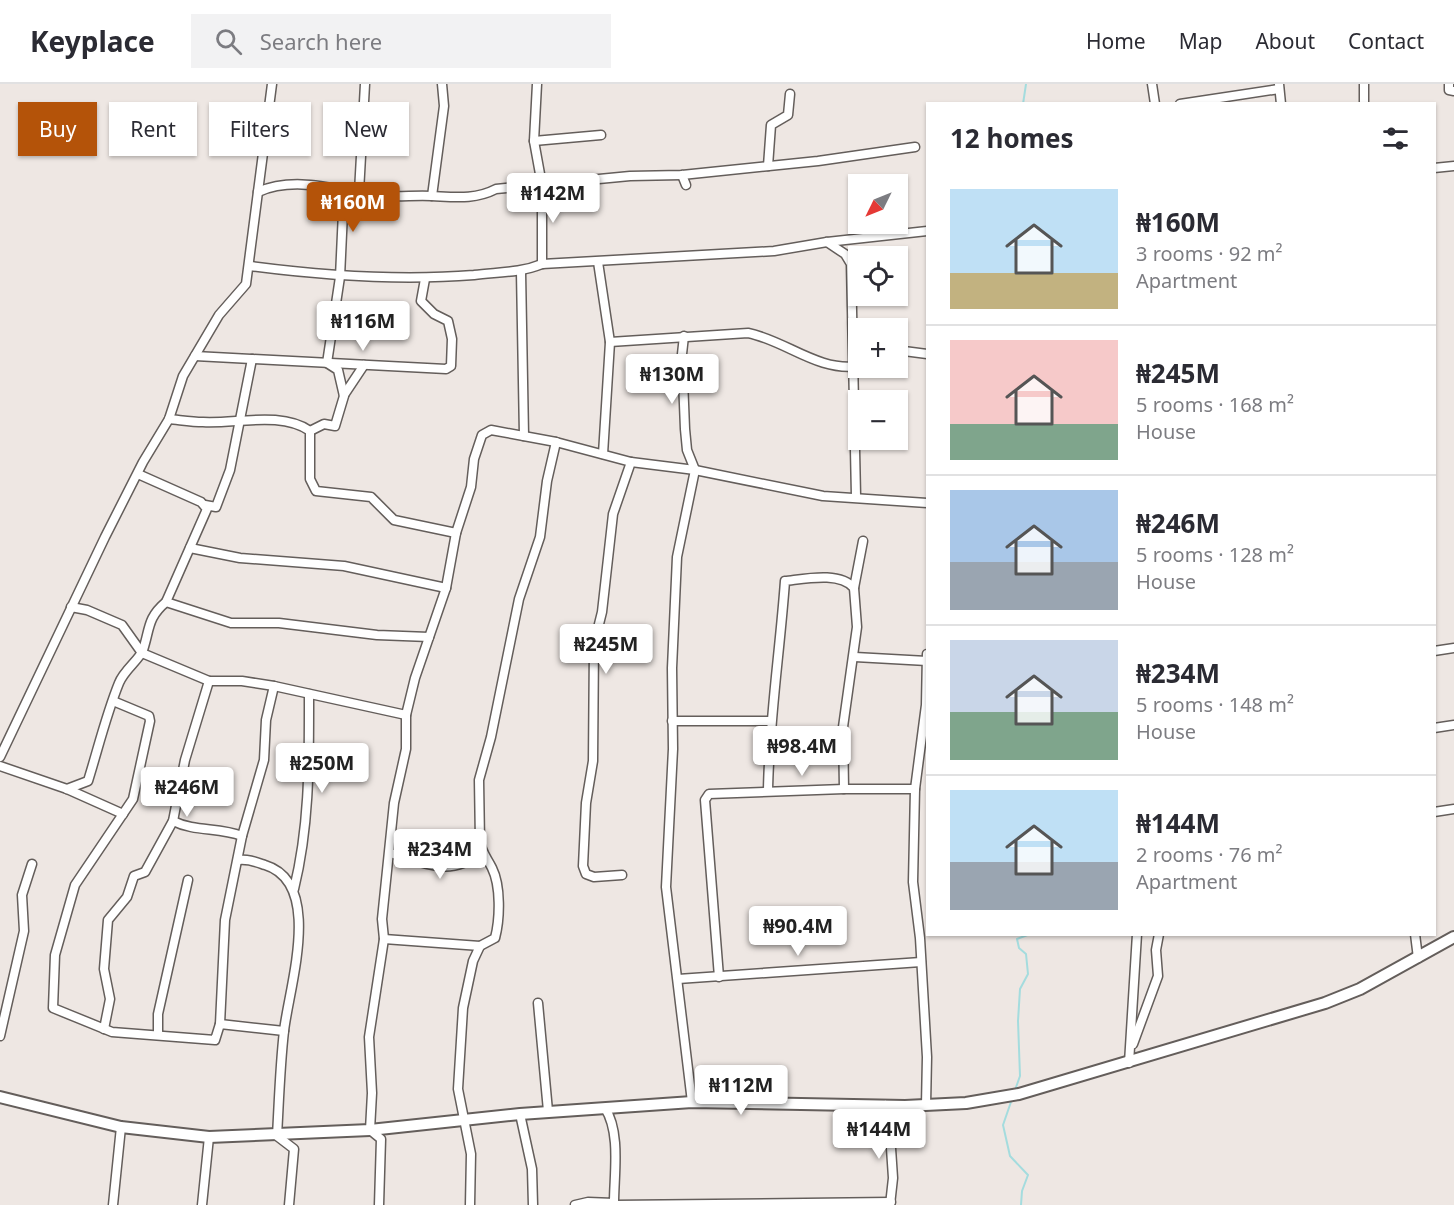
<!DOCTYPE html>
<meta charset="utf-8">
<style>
body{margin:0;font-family:"Noto Sans",sans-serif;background:#f2f2f3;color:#2b2b33;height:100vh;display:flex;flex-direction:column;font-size:22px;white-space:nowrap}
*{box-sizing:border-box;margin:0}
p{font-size:20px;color:#7c7c81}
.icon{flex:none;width:33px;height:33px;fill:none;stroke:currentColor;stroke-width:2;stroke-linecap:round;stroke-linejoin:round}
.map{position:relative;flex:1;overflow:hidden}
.sheet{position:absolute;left:926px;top:18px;width:510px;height:834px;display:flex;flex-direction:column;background:#fff;border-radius:0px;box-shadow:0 2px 4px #0004}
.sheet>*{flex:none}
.hud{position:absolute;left:18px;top:18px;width:570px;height:54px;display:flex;gap:12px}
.needle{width:39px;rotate:227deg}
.buttons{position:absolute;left:848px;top:90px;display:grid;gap:12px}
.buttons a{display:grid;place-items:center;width:60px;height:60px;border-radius:0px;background:#fff;box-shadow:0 2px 4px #0004;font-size:30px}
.price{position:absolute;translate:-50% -51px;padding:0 14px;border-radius:6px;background:#fff;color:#222;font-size:20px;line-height:39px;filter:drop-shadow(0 2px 3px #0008)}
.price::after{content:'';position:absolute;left:50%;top:36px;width:18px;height:14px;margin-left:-9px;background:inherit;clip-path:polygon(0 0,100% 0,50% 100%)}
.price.selected{background:#b45309;color:#fff}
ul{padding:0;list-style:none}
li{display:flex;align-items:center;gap:18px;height:150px;padding:0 24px}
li+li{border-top:2px solid #e1e1e2}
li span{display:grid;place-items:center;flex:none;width:168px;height:120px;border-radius:0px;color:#555}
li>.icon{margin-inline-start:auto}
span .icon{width:72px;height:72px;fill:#fffc;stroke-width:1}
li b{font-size:26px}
h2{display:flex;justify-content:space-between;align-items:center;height:72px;padding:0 24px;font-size:26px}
.pill{padding:0 21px;border-radius:0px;background:#fff;box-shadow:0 2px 4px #0004;font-size:21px;line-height:54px}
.pill.selected{background:#b45309;color:#fff}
header{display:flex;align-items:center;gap:36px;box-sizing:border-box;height:84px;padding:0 30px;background:#fff;border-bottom:2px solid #e1e1e2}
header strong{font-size:28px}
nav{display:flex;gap:33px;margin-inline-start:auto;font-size:21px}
.search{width:420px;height:54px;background:#f2f2f3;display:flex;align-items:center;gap:15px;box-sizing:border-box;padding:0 21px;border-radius:0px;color:#7c7c81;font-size:22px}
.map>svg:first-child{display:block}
</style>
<header>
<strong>Keyplace</strong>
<div class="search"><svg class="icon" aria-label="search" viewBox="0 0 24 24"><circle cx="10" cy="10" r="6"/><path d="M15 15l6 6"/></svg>Search here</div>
<nav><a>Home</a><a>Map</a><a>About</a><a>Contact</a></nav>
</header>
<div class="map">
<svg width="1454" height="1121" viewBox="0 0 1454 1121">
<rect width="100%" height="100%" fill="#eee7e3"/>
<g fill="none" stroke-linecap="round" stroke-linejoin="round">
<g stroke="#a4dcde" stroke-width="2">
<polyline points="1023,20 1026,0"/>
<polyline points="1015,1006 1020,992 1018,937 1020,905 1028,890 1026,870 1019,864 1017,855 1030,850"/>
<polyline points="1012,1015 1003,1041 1010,1072 1028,1091 1022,1107 1021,1121"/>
</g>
<g stroke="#645e5b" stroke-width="11">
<g id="minor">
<polyline points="537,0 534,57 542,101 542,180"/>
<polyline points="1152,0 1155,20"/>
<polyline points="1279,0 1281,20"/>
<polyline points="1364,0 1364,20"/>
<polyline points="1449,0 1449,6 1454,7"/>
<polyline points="1180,20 1279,5"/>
<polyline points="534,57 601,51"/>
<polyline points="768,82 771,41 788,31 790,10"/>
<polyline points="1434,84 1454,82"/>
<polyline points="682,91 686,101"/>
<path d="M 258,108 C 298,90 344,109 386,112 C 401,113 417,111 432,112 C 454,113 475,116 496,105 L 630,92 L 682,91 L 818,77 L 915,63"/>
<polyline points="359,108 365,0"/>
<polyline points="432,112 444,22 442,0"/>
<polyline points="827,158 845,170 851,180 856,412"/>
<polyline points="598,178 610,258 603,370"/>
<path d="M 250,182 C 326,192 398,197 474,191 C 498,188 520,189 542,180 L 774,167 L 827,158 L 927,147"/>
<polyline points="521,188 524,352"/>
<polyline points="684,252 682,270 685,345 687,366 695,386 677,473 672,584 673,665 666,803 692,1018"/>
<path d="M 610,258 L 748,249 C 785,256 818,288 858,282"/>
<polyline points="897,269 904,267 927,270"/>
<polyline points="195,272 446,285 451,282 452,255 448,237 434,230 421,217 425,195"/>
<polyline points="344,311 364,281"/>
<path d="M 169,335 C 180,336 192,338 203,338 C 236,340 281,327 310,347 L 310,395 L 316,407 L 371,413 L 394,436 L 456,449"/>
<polyline points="310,347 324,340 335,342 344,312 338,286 327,279 340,193 344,106"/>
<polyline points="205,421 216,423 230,386 252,275"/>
<polyline points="190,464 240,474 344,482 446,504"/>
<polyline points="854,504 863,457"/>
<polyline points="166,518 231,539 279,539 377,551 429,553"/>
<polyline points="71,523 87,526 122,541 142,569 209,597 242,597 274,602 406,631"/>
<polyline points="1434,567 1454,564"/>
<polyline points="855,573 927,577"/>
<polyline points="113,617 149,632 150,637 133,715 75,801 55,871 53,924 112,948 215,956 220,940 284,947"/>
<polyline points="672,637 771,637"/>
<polyline points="1434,644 1454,641"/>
<polyline points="0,673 105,453 143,378 169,335 183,292 219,231 246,200 272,0"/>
<polyline points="0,682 67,705 123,730"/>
<path d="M 67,705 L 88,697 C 98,665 106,631 119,599 C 124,586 139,576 143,566 C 150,545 147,534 166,518 L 207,425 L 201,418 L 138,390"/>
<path d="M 768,707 C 769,637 780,567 785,497 C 804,495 840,487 854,504 L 857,543 L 843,643 L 844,705"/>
<polyline points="1434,728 1454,725"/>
<path d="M 173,737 C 195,748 219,743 242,752"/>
<path d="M 390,769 C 426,779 450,794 482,768"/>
<path d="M 239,776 C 249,775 256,778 265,781 C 324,799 289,903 284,947 C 280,982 279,1017 277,1052 L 294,1065 L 289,1121"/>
<polyline points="622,791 594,793 586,790 583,782 586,719 593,677 594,560 602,528 613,430 631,378"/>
<path d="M 294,805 C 310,740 309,676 309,610"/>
<polyline points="1415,850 1418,874"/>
<polyline points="384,855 480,862"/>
<polyline points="719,893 705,716 709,710 844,705 915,705"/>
<polyline points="678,895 921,878"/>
<polyline points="538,919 548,1027"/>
<polyline points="220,940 225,836 242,752 264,676 266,636 274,602"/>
<polyline points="104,945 110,915 104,885 108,836 127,813 134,792 145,788 173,737 185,676 209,597"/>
<polyline points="158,951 158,930 188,796"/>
<polyline points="0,952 24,847 22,811 32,780"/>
<polyline points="1133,960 1158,892 1156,866 1159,850"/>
<polyline points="1129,979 1137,850"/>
<polyline points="885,1021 892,1036 890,1049 893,1094 890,1121"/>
<polyline points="926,1021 927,973 920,854 913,798 915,705 926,621 927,570"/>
<polyline points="520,1030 532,1085 533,1121"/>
<polyline points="113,1121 121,1043"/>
<polyline points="202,1121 209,1053"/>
<polyline points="379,1121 381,1055 370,1046 372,1009 369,953 384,855 382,835 394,719 406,665 406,631 415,594 446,504 456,449 471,403 474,375 482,351 491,346 556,358 631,378 695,386 823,412 927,419"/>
<path d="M 470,1121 L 471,1070 L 458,1005 L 463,924 L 473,877 L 480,862 L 495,854 C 500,835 501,802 492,784 C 487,774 482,769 480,758 L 479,696 L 491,653 L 519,515 L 540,453 L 547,397 L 556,358"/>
<path d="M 575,1121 L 588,1118 L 614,1119 C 614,1090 621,1049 605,1024"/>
<polyline points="614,1121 891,1118"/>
</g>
</g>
<g stroke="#645e5b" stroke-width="14">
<polyline id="major" points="0,1013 121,1043 209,1053 370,1046 520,1030 692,1018 905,1022 966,1019 1019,1010 1325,919 1360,905 1454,853"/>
</g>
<use href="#minor" stroke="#fff" stroke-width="8"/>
<use href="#major" stroke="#fff" stroke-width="10"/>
</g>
</svg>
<div class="buttons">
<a><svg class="needle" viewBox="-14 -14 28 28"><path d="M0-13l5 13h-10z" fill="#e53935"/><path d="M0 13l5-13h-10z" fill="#7c7c81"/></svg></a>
<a><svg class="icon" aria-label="locate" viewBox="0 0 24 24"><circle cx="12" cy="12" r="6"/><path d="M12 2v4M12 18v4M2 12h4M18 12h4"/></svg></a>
<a>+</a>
<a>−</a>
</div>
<b class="price" style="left:553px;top:140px">₦142M</b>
<b class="price selected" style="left:353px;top:149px">₦160M</b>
<b class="price" style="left:363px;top:268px">₦116M</b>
<b class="price" style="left:672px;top:321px">₦130M</b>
<b class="price" style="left:606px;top:591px">₦245M</b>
<b class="price" style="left:802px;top:693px">₦98.4M</b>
<b class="price" style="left:322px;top:710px">₦250M</b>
<b class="price" style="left:187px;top:734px">₦246M</b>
<b class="price" style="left:440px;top:796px">₦234M</b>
<b class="price" style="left:798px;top:873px">₦90.4M</b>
<b class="price" style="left:741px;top:1032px">₦112M</b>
<b class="price" style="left:879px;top:1076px">₦144M</b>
<div class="hud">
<a class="pill selected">Buy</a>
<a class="pill">Rent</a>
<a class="pill">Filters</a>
<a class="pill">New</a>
</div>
<section class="sheet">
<h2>12 homes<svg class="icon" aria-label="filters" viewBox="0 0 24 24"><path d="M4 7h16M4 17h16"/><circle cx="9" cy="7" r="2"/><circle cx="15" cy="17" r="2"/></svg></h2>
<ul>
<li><span style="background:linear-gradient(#bfe0f5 70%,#c2b280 0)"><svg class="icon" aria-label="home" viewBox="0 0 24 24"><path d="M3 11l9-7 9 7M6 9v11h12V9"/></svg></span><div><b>₦160M</b><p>3 rooms · 92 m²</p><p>Apartment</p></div></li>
<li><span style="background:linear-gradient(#f6c9c9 70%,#7fa58c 0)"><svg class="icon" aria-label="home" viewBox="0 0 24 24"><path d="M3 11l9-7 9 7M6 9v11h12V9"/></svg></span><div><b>₦245M</b><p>5 rooms · 168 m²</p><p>House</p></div></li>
<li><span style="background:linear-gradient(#a9c7e8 60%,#9aa5b1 0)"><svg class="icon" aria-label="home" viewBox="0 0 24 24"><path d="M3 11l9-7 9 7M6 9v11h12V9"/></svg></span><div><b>₦246M</b><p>5 rooms · 128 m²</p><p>House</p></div></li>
<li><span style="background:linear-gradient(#c9d6e8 60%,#7fa58c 0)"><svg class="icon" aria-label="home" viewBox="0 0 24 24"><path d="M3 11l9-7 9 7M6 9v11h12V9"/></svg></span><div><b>₦234M</b><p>5 rooms · 148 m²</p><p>House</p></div></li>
<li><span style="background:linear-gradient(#bfe0f5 60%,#9aa5b1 0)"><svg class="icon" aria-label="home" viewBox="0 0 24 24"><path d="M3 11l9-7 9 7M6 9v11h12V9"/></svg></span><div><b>₦144M</b><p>2 rooms · 76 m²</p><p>Apartment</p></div></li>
</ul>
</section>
</div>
